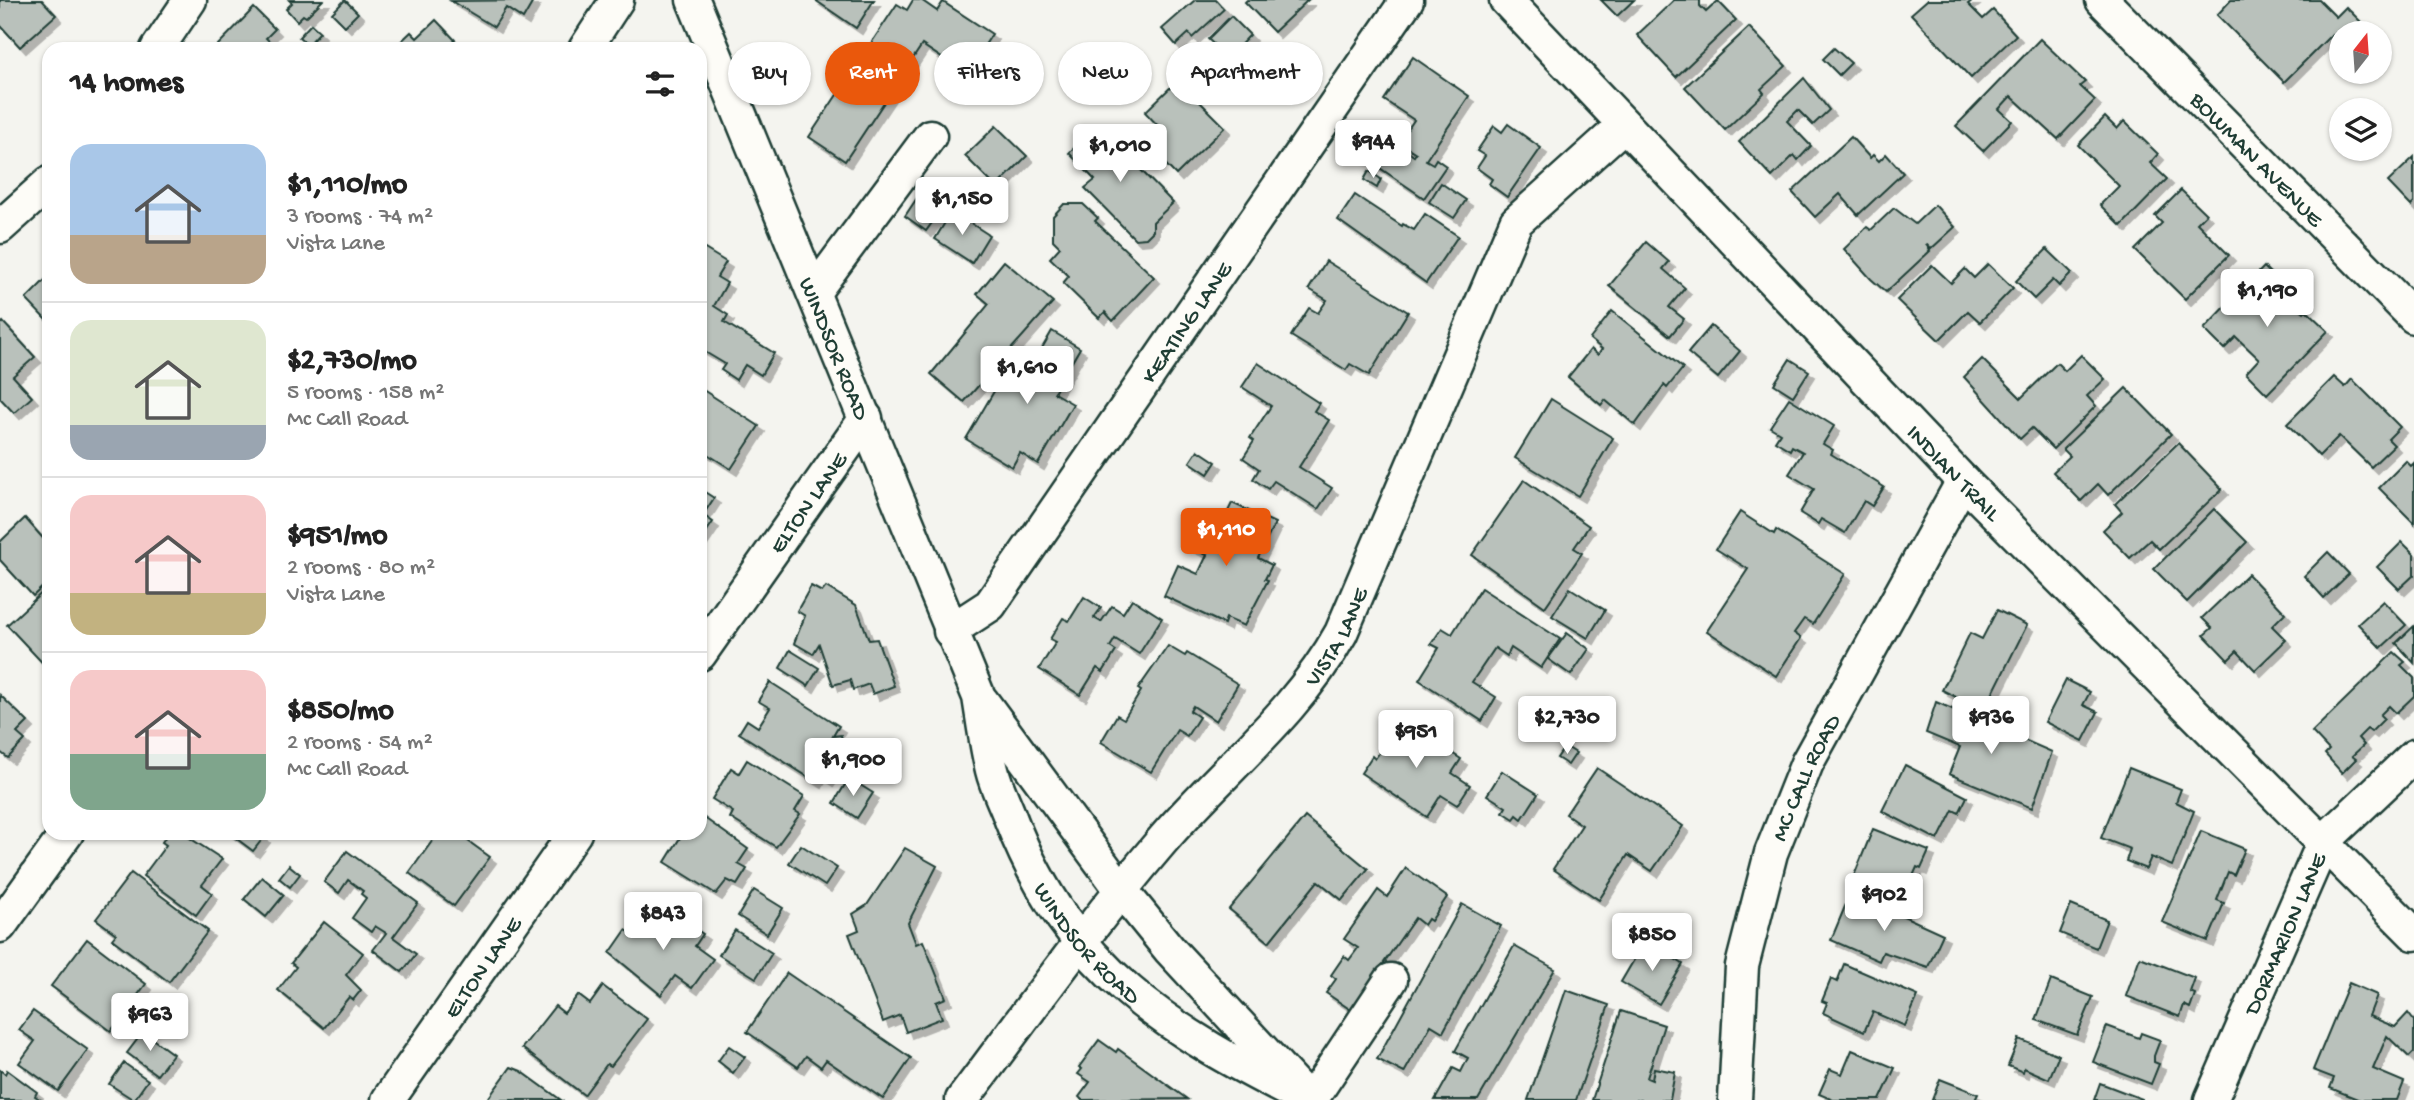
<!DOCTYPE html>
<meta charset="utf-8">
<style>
body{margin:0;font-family:"Gochi Hand",sans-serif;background:#f6f6f6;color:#222;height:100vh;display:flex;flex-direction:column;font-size:26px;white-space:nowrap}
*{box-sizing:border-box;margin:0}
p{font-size:23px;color:#767676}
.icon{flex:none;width:38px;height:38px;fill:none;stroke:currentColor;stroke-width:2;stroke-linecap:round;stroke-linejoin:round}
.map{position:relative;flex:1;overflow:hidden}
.drawer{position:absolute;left:42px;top:42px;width:665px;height:798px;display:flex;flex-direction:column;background:#fff;border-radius:21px;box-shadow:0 2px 5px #0004}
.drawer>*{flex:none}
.top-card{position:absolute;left:728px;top:42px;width:665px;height:63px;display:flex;gap:14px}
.needle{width:46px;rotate:17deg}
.controls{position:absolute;left:2329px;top:21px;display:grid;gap:14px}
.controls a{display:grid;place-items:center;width:63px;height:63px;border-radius:50%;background:#fff;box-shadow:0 2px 5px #0004;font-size:35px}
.price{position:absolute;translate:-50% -60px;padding:0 16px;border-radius:7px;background:#fff;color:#222;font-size:23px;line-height:46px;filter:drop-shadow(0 2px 4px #0008)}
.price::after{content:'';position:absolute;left:50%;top:42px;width:21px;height:16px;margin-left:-10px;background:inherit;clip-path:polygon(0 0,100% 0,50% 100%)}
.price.active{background:#ea580c;color:#fff}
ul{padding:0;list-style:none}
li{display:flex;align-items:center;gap:21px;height:175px;padding:0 28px}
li+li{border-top:2px solid #e0e0e0}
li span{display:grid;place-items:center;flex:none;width:196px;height:140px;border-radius:21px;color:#555}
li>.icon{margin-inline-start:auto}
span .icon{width:84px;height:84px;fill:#fffc;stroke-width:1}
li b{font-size:30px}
h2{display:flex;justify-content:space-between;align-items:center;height:84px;padding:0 28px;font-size:30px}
.pill{padding:0 24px;border-radius:32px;background:#fff;box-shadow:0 2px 5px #0004;font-size:24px;line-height:63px}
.pill.active{background:#ea580c;color:#fff}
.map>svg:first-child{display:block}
</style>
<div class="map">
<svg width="2414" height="1100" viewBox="0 0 2414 1100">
<defs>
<filter id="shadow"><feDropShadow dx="6" dy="6" stdDeviation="0" flood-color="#0004"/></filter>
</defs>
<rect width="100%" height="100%" fill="#f4f4ef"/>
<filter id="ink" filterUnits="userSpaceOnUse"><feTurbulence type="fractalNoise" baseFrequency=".0143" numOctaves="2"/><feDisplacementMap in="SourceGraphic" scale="14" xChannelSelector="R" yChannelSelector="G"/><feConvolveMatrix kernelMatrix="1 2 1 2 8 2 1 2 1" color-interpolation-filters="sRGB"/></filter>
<g filter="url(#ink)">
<g fill="#b9c1bb" stroke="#1f3d34" stroke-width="2" filter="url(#shadow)">
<polygon points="0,0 42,0 56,15 20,47 0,25"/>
<polygon points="289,0 323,0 306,17 303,15 297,21 286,9 292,3"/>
<polygon points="345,0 358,13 345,26 332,13"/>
<polygon points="534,0 523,19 506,8 494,27 451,1"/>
<polygon points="815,0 874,0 856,28"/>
<polygon points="913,0 921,0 937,11 943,2 992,34 966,74 922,45 845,161 809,137 897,4 907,10"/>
<polygon points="1195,0 1216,0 1224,9 1192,38 1189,33 1176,45 1162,29"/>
<polygon points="1247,0 1308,0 1274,32 1245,2"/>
<polygon points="1601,0 1634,0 1617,16"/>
<polygon points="1674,0 1700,0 1700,6 1706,12 1718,1 1736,20 1676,77 1637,35"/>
<polygon points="1927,0 1973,0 1968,4 1983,19 1993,10 2016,35 1971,78 1911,14"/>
<polygon points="2231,0 2319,0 2336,17 2346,7 2372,33 2342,33 2342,44 2332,34 2284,82 2217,15"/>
<polygon points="254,8 275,29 266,38 277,49 214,49"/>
<polygon points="1231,16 1250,35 1228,58 1208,39"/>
<polygon points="436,20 455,40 451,45 455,49 393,49 411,32 417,38"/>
<polygon points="311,24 320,32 308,45 299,37"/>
<polygon points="1749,27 1786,66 1761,89 1764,93 1725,130 1685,87"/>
<polygon points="2040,39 2085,82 2080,86 2095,100 2058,139 2011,96 1999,109 2012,121 1983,151 1956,126"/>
<polygon points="1834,48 1851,63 1839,75 1823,59"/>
<polygon points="1413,57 1469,96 1426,160 1433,164 1436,159 1446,166 1424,198 1371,162 1388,138 1414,156 1416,153 1399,142 1414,120 1384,100"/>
<polygon points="1804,78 1829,110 1813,125 1798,110 1787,121 1811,146 1798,160 1794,155 1772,177 1739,142"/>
<polygon points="1178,80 1225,127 1176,175 1146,144 1161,129 1145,112"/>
<polygon points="2105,117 2117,129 2124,121 2158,154 2150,163 2167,179 2121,226 2100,205 2119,186 2078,145"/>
<polygon points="1508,124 1541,148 1507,197 1489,184 1492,179 1477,168 1485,156 1477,151 1494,126 1502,132"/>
<polygon points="1097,125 1173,203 1153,222 1153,231 1146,238 1135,239 1085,188 1095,180 1069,153"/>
<polygon points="996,126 1027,156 996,187 965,156"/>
<polygon points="1851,137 1870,158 1873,155 1879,161 1886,154 1903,173 1858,215 1840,194 1815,217 1792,192"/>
<polygon points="2414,157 2414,203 2411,206 2388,182"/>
<polygon points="1369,171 1381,179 1377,188 1364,180"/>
<polygon points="1441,183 1466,200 1454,218 1429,202"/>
<polygon points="925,186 947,202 926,231 905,216"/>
<polygon points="2181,190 2206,214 2197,223 2229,255 2185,299 2135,250 2162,223 2155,216"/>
<polygon points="1355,195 1402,226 1403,224 1414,230 1425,214 1458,236 1426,283 1338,220"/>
<polygon points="1064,204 1083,204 1098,218 1095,221 1154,277 1113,321 1105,312 1099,318 1063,283 1069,276 1050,258 1060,247 1053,240 1053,216"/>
<polygon points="1935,205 1955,227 1931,249 1926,244 1930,251 1886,292 1871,279 1844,249 1867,227 1871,230 1894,208 1915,224"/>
<polygon points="952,211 989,235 972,263 935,239"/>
<polygon points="1646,242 1669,262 1663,269 1685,288 1669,307 1684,319 1670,336 1609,286"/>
<polygon points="700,246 726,262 717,277 727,283 714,306 728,315 724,322 774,353 761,375 745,365 736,380 721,370 725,364 700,349"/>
<polygon points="2047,249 2072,273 2059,286 2053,280 2034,299 2016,281"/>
<polygon points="1004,261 1053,302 964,402 931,374 989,304 977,294"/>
<polygon points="1326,261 1408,312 1369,375 1350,364 1346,370 1291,336 1309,308 1318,313 1327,300 1309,289"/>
<polygon points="1988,264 2013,288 1980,322 1968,311 1939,340 1897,300 1932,265 1951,283 1965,269 1974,278"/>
<polygon points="2264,267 2281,284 2276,289 2304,312 2306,310 2328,331 2267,394 2246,373 2259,359 2236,337 2224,349 2204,329"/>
<polygon points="47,278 49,280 49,323 26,299"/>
<polygon points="1612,311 1683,368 1667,388 1664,385 1635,425 1605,400 1601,405 1568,377 1591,349 1598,355 1602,349 1590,339"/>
<polygon points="3,322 35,357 13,376 32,397 14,413 0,398 0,325"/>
<polygon points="1711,326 1740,351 1718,378 1688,353"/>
<polygon points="1052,331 1080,348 1054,393 1073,404 1038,464 1020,453 1012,467 966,439 1010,364 1027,374"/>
<polygon points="2081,355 2105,379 2087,396 2096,406 2053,449 2032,428 2020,439 1964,377 1982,359 2021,398 2057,363 2065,371"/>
<polygon points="1790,359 1809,371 1793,396 1774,384"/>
<polygon points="1258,363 1319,403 1314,411 1329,420 1299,467 1332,488 1318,509 1274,481 1268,489 1253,479 1259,469 1243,458 1254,441 1250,438 1271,406 1242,387"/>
<polygon points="2334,377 2345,387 2352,379 2400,427 2388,439 2394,445 2371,467 2339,436 2319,456 2287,424"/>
<polygon points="700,388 759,426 731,469 704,452 707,446 700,441"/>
<polygon points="2126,388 2171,434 2108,495 2098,484 2081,501 2053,472 2070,456 2063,449"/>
<polygon points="1789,398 1834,426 1823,444 1833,450 1831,454 1884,487 1872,506 1864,501 1845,533 1821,519 1818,524 1800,513 1814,489 1789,474 1803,452 1792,446 1790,450 1775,441 1780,433 1770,427"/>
<polygon points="1551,399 1613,438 1578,496 1515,458"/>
<polygon points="2178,443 2222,489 2159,549 2150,540 2130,558 2103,530 2122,512 2115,504"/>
<polygon points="1198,450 1216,462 1208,474 1190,462"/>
<polygon points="2406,461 2411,466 2414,463 2414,523 2379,488"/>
<polygon points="1524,480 1589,526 1574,548 1582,553 1545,607 1472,555"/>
<polygon points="700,489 714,498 703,515 713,522 700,541"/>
<polygon points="1232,503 1275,523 1258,558 1272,565 1265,579 1268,580 1244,626 1226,618 1224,624 1164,596 1178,565 1198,574 1207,555 1187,546 1200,519 1220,528"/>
<polygon points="2214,509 2247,542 2187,602 2154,569"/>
<polygon points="1740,512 1774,534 1776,530 1845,574 1813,624 1804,619 1794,633 1801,638 1776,676 1707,631 1748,569 1716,549"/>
<polygon points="25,518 49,545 49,581 33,596 0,560 0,542"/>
<polygon points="2402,542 2414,554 2414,575 2399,589 2377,567"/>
<polygon points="2328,552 2349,574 2324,598 2304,576"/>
<polygon points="2248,574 2285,613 2272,626 2286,640 2255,670 2237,651 2228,660 2204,635 2212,628 2202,618"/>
<polygon points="811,586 822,592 826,587 856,605 869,640 877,639 894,686 873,694 869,684 853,690 850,680 833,685 819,644 813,654 794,643 805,616 797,611"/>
<polygon points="47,588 49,589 49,670 7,625"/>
<polygon points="1481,588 1560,639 1541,668 1511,648 1507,656 1495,648 1472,682 1496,697 1482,721 1419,680 1439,648 1431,644 1442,628 1452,634"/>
<polygon points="1570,588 1605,610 1588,638 1552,616"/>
<polygon points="1084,597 1101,608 1094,618 1101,622 1112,606 1123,613 1132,599 1162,618 1139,654 1115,639 1110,647 1116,651 1103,672 1097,668 1080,695 1039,669 1056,642 1050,639 1063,618 1069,621"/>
<polygon points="2383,601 2406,625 2381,648 2358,624"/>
<polygon points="1997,610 2027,625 1984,711 1942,690 1970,633 1982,639"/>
<polygon points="2414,626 2414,663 2396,643"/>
<polygon points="1567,633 1589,649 1571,675 1548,659"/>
<polygon points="1168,646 1185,656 1187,653 1238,684 1216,721 1193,706 1190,711 1199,717 1187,736 1177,730 1151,772 1101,742 1117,715 1124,719 1141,691 1138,689"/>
<polygon points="790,650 819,668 808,686 780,668"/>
<polygon points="2394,652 2405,662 2401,665 2414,678 2414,696 2396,713 2389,706 2380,715 2384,719 2371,732 2367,729 2358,738 2364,745 2352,756 2356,759 2342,773 2325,754 2329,750 2312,732"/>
<polygon points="2066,680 2090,692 2083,705 2098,712 2083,741 2045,722"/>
<polygon points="770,682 839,726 833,736 841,735 842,740 840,744 832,747 843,755 828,780 820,775 816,782 739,733 747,720 758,727 770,708 758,701"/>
<polygon points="0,695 28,722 17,733 25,740 8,758 0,752"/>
<polygon points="1936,702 2052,752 2032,808 1949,774 1960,747 1926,733"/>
<polygon points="1401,720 1461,759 1452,773 1470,785 1457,805 1441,795 1427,817 1361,773 1372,756 1375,759"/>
<polygon points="1565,746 1576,753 1568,765 1557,758"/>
<polygon points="747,760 804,796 795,811 800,814 776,847 730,818 733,812 712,799 731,768 739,773"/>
<polygon points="1905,765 1967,797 1959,813 1953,810 1938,840 1882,811"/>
<polygon points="1597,768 1683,826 1652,871 1628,855 1599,900 1553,869 1582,825 1566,814"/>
<polygon points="2129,768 2181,789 2176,802 2194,811 2172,866 2151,857 2146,869 2126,861 2130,849 2101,838"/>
<polygon points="1502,771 1538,794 1522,819 1517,815 1514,819 1503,812 1506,807 1487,795"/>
<polygon points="849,778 873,793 857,818 834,803"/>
<polygon points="703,817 748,849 738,864 747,869 737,885 727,880 716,894 665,862 683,833 700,833 700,819"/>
<polygon points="1305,817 1368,869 1342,900 1318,881 1269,942 1229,909"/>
<polygon points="1873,829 1929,851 1921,869 1917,867 1903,899 1853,878"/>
<polygon points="2201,831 2245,849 2234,875 2228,872 2217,900 2224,903 2208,941 2162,922"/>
<polygon points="168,833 182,833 222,859 202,885 212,893 196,915 143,876 166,845 162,842"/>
<polygon points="229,833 259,833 264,837 253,851"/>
<polygon points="438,833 457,833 490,857 454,906 409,873"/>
<polygon points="801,845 837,868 825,886 789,863"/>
<polygon points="905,848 937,866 908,923 916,944 923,941 946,998 936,1002 942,1018 906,1032 900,1015 883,1022 849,934 859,930 853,914 867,905"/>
<polygon points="347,851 418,903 393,937 416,954 402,972 373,950 386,933 375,926 371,932 352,918 366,898 361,894 363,891 348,880 339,893 324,882"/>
<polygon points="289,865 300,874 290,887 279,878"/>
<polygon points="1406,868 1447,897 1431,921 1428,919 1424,925 1415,918 1351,1010 1326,993 1336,979 1331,975 1344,956 1349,960 1358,948 1344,939 1378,890 1387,897"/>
<polygon points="131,873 208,931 169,982 112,939 116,934 96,919"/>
<polygon points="262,877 284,895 266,917 244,899"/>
<polygon points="754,890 783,908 767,934 738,916"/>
<polygon points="1851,892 1943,934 1928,967 1883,952 1879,961 1831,940"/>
<polygon points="1462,904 1501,926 1443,1032 1431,1025 1404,1073 1377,1059"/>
<polygon points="2071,905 2107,920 2096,948 2060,933"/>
<polygon points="648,912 666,925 674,914 703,934 695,946 713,959 692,988 675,976 661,995 610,953 626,930 631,933 637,928"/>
<polygon points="324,922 363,953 346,975 361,990 353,1000 349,997 324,1028 278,990 296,967 291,963"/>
<polygon points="735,930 772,953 756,978 719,955"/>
<polygon points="87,939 146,984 111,1031 51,986"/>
<polygon points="1645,941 1683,964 1659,1004 1621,982"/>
<polygon points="1514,946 1555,969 1478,1100 1435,1100 1453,1068 1461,1072 1468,1058 1455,1051"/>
<polygon points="2140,957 2195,978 2190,992 2195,994 2190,1008 2184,1005 2180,1017 2126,996"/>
<polygon points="1844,964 1918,996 1905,1026 1873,1012 1864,1032 1823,1013 1827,1003 1822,1001 1831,979 1837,982"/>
<polygon points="787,973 911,1058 883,1099 826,1060 821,1067 806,1056 798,1067 747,1032"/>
<polygon points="2051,980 2093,997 2077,1035 2036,1020"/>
<polygon points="2349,983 2377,995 2369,1016 2395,1027 2408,1013 2414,1021 2414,1052 2409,1057 2387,1036 2373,1069 2404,1082 2397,1100 2360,1100 2330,1088 2334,1078 2313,1070"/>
<polygon points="603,986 647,1019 611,1066 607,1064 584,1095 522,1048 555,1006 564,1013 578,995 590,1004"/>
<polygon points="1566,990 1609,1005 1576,1100 1528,1100"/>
<polygon points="33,1011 88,1050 58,1091 19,1063 35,1041 19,1030"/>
<polygon points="1621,1011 1664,1025 1647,1078 1652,1080 1654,1068 1675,1072 1670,1100 1592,1100"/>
<polygon points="2107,1026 2139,1038 2141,1033 2160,1040 2154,1056 2154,1062 2159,1064 2151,1084 2093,1062"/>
<polygon points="143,1032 173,1054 157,1075 127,1053"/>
<polygon points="2019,1039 2059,1055 2049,1079 2024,1068 2023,1072 2008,1066"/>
<polygon points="1099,1040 1116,1052 1118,1049 1187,1099 1082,1100 1079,1097 1090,1082 1078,1074 1082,1069 1079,1067"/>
<polygon points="729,1046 745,1057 733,1073 718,1061"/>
<polygon points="1852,1050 1895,1068 1880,1100 1833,1100 1819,1094 1830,1069 1842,1074"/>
<polygon points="124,1063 148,1080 134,1100 109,1084"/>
<polygon points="511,1067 521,1071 561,1100 487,1100"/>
<polygon points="0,1070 5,1074 7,1070 37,1092 35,1096 41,1100 0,1100"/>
<polygon points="1940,1079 1978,1094 1975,1100 1932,1100"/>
<polygon points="2100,1083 2142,1099 2142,1100 2094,1100"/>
</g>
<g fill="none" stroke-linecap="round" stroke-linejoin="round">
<g stroke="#1f3d34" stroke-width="37">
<g id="minor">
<path id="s1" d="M 693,0 L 979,697 C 983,721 986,746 992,770 C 996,787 1005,803 1011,820 C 1069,971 1169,1031 1307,1100"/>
<path id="s2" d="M 1506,0 L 1963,481 L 2414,934"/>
<path id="s3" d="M 2102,0 L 2414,317"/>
<polyline points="157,49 190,0"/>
<polyline points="585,49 617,0"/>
<polyline points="0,227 49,183"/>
<polyline points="814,292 930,136"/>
<path id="s4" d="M 950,631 L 990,605 L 1407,0"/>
<path id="s5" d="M 700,654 L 866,418"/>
<polyline points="982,701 1122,891 1170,950 1296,1086"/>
<polyline points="0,926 67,833"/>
<path id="s6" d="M 388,1100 L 575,833"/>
<path id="s7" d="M 962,1100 C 1027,1014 1090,925 1161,842 C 1220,772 1296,715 1341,633 L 1516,222 L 1624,125"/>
<polyline points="1311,1100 1391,980"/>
<path id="s8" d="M 1735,1100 L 1742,966 L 1771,853 L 1807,763 L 1963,481"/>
<path id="s9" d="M 2211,1100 L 2324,841 L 2414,756"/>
</g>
</g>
<use href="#minor" stroke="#fdfcf7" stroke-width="32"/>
</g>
</g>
<g text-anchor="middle" stroke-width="5" stroke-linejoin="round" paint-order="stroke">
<g font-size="23" fill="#1f3d34" stroke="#fdfcf7">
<text dy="8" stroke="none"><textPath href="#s3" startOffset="222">BOWMAN AVENUE</textPath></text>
<text dy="8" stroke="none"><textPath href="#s4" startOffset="392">KEATING LANE</textPath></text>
<text dy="8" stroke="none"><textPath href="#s1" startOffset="376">WINDSOR ROAD</textPath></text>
<text dy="8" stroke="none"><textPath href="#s2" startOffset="651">INDIAN TRAIL</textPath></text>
<text dy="8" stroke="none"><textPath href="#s5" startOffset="186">ELTON LANE</textPath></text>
<text dy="8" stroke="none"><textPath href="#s7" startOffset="597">VISTA LANE</textPath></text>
<text dy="8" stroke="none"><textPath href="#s8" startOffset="334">MC CALL ROAD</textPath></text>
<text dy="8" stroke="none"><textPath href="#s9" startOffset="182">DORMARION LANE</textPath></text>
<text dy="8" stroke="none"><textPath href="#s1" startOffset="1027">WINDSOR ROAD</textPath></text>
<text dy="8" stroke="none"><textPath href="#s6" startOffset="163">ELTON LANE</textPath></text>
</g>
</g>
</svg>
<div class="controls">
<a><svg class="needle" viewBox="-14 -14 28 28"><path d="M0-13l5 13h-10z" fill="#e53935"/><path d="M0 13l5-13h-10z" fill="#767676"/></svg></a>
<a><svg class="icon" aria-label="layers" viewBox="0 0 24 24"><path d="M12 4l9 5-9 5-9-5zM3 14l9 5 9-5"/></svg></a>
</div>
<b class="price" style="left:1373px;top:180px">$944</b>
<b class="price" style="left:1120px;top:184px">$1,010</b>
<b class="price" style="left:962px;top:237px">$1,150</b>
<b class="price" style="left:2267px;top:329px">$1,190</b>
<b class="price" style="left:1027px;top:406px">$1,610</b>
<b class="price active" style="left:1226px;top:568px">$1,110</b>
<b class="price" style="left:1567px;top:756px">$2,730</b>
<b class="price" style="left:1991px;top:756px">$936</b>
<b class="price" style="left:1416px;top:770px">$951</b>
<b class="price" style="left:853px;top:798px">$1,900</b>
<b class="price" style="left:1884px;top:933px">$902</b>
<b class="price" style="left:663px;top:952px">$843</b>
<b class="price" style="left:1652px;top:973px">$850</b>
<b class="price" style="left:150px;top:1053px">$963</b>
<div class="top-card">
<a class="pill">Buy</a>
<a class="pill active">Rent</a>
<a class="pill">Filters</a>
<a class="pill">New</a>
<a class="pill">Apartment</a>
</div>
<section class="drawer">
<h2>14 homes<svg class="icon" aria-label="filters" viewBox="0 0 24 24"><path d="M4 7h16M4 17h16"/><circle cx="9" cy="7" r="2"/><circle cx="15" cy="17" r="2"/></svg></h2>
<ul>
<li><span style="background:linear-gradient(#a9c7e8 65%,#b9a48a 0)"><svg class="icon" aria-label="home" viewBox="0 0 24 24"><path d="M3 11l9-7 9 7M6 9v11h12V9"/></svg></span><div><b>$1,110/mo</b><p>3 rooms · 74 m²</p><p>Vista Lane</p></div></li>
<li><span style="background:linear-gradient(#dfe7d0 75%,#9aa5b1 0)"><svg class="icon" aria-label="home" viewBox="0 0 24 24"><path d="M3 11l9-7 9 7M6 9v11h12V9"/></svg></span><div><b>$2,730/mo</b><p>5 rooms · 158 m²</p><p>Mc Call Road</p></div></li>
<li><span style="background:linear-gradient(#f6c9c9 70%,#c2b280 0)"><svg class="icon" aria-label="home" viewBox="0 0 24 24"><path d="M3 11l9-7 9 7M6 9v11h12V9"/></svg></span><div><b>$951/mo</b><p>2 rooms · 80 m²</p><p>Vista Lane</p></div></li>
<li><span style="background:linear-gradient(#f6c9c9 60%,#7fa58c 0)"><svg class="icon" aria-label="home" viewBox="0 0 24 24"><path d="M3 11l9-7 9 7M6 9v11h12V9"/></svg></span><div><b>$850/mo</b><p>2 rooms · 54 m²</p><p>Mc Call Road</p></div></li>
</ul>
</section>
</div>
